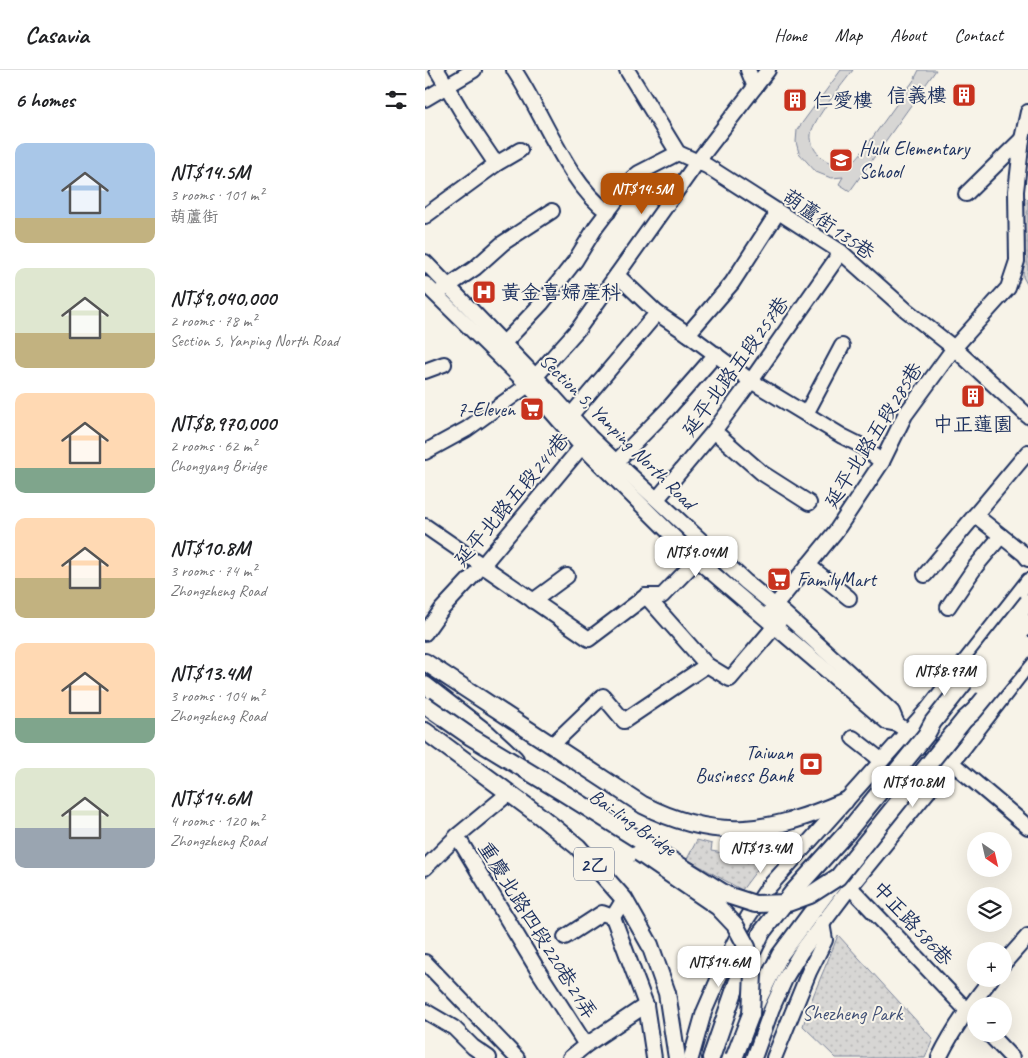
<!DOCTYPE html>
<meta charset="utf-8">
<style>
body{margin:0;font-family:Caveat,"LXGW WenKai TC",sans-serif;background:#f2f2f2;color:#202124;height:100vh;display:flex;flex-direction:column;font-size:19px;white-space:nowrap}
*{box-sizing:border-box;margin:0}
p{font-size:16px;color:#757577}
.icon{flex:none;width:28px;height:28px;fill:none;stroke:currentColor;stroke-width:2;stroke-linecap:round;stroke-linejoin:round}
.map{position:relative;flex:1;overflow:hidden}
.panel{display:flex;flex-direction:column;background:#fff;width:425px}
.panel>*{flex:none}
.needle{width:32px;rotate:146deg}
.buttons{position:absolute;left:542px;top:762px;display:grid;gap:10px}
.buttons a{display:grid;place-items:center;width:45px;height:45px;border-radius:50%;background:#fff;box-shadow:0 5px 20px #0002;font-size:25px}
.price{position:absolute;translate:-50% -42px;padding:0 11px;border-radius:10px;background:#fff;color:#222;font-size:16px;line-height:32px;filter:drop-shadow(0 1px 2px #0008)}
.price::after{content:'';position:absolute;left:50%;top:30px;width:15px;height:11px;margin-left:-8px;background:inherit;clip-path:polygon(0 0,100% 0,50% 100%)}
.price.current{background:#b45309;color:#fff}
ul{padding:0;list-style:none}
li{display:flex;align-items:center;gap:15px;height:125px;padding:0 15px}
li span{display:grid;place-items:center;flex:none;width:140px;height:100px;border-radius:10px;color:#555}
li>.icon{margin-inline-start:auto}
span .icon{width:60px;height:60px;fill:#fffc;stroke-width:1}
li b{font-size:21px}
h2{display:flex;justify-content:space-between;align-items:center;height:60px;padding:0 15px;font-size:21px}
header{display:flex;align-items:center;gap:30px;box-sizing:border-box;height:70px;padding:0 25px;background:#fff;border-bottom:1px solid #e0e0e0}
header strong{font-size:24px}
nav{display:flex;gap:28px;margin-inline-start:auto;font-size:18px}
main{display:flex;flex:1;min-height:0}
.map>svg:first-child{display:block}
</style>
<header>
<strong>Casavia</strong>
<nav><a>Home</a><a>Map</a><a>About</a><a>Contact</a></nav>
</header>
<main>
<section class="panel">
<h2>6 homes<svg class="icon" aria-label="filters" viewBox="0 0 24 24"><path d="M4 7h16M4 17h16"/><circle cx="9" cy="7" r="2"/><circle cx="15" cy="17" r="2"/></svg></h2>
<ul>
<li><span style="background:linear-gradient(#a9c7e8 75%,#c2b280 0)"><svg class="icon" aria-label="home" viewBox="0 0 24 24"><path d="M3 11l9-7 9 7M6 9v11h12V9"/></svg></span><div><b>NT$14.5M</b><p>3 rooms · 101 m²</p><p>葫蘆街</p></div></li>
<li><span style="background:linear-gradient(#dfe7d0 65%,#c2b280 0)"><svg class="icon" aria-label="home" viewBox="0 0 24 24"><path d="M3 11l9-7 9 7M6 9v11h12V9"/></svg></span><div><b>NT$9,040,000</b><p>2 rooms · 78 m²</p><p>Section 5, Yanping North Road</p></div></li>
<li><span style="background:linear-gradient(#ffd9b3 75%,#7fa58c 0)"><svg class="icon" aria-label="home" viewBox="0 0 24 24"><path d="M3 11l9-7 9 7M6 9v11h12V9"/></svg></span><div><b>NT$8,970,000</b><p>2 rooms · 62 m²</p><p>Chongyang Bridge</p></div></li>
<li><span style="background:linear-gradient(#ffd9b3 60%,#c2b280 0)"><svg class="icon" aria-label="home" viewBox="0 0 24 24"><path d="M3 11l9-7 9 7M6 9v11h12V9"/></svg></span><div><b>NT$10.8M</b><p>3 rooms · 74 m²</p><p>Zhongzheng Road</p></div></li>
<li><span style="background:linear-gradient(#ffd9b3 75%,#7fa58c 0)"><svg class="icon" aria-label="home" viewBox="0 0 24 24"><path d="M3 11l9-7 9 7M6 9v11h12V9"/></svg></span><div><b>NT$13.4M</b><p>3 rooms · 104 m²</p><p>Zhongzheng Road</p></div></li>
<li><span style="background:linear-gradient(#dfe7d0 60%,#9aa5b1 0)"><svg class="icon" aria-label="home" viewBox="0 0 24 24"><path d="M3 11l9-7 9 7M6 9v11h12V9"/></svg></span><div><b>NT$14.6M</b><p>4 rooms · 120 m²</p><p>Zhongzheng Road</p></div></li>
</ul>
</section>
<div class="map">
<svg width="603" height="988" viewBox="0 0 603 988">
<defs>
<pattern id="park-dots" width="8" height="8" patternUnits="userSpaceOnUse" patternTransform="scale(1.25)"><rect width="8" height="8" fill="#d7d6d4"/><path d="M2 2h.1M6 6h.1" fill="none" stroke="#b8b8b8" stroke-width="1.8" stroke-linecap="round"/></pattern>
</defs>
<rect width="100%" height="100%" fill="#f7f3e8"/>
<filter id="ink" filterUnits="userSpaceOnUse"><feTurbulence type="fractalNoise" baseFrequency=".02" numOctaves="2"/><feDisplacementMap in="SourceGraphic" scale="10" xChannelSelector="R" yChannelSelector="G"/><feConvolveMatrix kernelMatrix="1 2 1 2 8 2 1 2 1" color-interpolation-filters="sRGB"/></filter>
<g filter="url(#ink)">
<g fill="url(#park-dots)" stroke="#798299">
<polygon points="599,126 603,130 603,216 598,207 600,171"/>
<polygon points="272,770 287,774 286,781 304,784 311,782 312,775 338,775 343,785 317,820 262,789"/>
<path d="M 413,865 L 508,969 L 500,988 L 411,988 L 378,956 C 387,924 402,895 413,865 Z"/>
</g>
<path fill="#d7d6d4" stroke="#798299" d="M 416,0 L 428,0 C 418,14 388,49 386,64 C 384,83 406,99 423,94 C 429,92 433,87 437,82 L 489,10 L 494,0 L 511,0 L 425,121 L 414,114 L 418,107 L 406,108 L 391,102 L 374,83 L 371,72 L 372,60 Z"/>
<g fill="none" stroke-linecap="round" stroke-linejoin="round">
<g stroke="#1b2f5e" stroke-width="18">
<g id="minor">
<polyline points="12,0 44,54 71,94"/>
<path d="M 89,0 C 118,43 142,113 183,142"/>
<polyline points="202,0 253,83 282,96 416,182 481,240 529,278 603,346"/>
<polyline points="323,0 330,17"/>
<polyline points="0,29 49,0"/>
<polyline points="541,124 597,69"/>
<polyline points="0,146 71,94 95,80"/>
<polyline points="0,192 110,306 165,367 191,392 321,512 360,544 467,642 472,654"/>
<polyline points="192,205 232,243 263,264 326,311 417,366 435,375 457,392"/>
<polyline points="0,214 103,315 151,370 272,490 462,652 472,654 526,692 603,757"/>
<polyline points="16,221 50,198 78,173 127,141"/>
<polyline points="263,264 307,213 353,142"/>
<polyline points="78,274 117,233 150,191 171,157 208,108 214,103 253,83"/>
<polyline points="0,301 19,294"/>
<polyline points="381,344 417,276"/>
<polyline points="146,345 232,243"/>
<polyline points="289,361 337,403 384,433"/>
<polyline points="0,382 42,359 103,315 154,258 273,91 343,0"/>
<polyline points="191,392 242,340 291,284"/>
<polyline points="232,429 289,361 326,311 416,182"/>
<polyline points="550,445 599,484 603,489"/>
<polyline points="0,456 164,569 221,526 237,526 272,490"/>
<polyline points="383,495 424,528"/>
<polyline points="500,505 603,382"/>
<polyline points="221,526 282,595 305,609 356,549"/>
<polyline points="108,531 142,506"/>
<polyline points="523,537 551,496 576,466"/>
<polyline points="345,542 411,461 457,392 480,345 491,330 529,278 583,218 592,191 591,121 597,69 603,42"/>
<polyline points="0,563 17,539 57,496 163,369"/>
<polyline points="428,668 456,690"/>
<polyline points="127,675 178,626 199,651 282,595"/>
<polyline points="32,766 114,902 161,975"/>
<polyline points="0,798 32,766 84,723"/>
<polyline points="425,817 551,950"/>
<polyline points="199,829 188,847 221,935 229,988"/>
<polyline points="140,867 177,843 188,847"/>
<polyline points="0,892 92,988"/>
<polyline points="579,893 603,866"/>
<polyline points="0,941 29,958 48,977 64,988"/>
<polyline points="564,964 587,988"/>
<polyline points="145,988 161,975 221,935"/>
<polyline points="266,988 279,942 309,873 323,847 342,819 502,640 603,511"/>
<polyline points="329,988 347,938 361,907 376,882 425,817 540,676 603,594"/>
<polyline points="349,988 384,902 400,870 397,853"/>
<path d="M 514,988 C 528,959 546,934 566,909"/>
</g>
</g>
<g stroke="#1b2f5e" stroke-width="20">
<g id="major">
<path d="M 0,592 L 218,735 C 293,773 347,762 420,731"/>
<polyline points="0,615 63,664 90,689"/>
<polyline points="0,661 115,746 153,777 199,829 225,875 242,923 252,988"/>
<polyline points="501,665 515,657 543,623 554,615"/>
<polyline points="326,944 355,885 413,807"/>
<polyline points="286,988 312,913 337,862"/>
</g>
</g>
<use href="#minor" stroke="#f7f3e8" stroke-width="14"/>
<use href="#major" stroke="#f7f3e8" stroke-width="16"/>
<g stroke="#1b2f5e" stroke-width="20" stroke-linecap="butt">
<g id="major-bridge">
<polyline points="554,615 603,553"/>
<polyline points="0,635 46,667 137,722 302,825 330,834 363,833 385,825 413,807 539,650 549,641 603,575"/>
<polyline points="214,783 293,837 310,855 322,877 328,904 326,944 309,988"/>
<polyline points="337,862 368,822 423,761 501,665 508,652 603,532"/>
</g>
</g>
<use href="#major-bridge" stroke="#f7f3e8" stroke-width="16"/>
</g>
</g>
<defs>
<g id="building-square" transform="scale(1.25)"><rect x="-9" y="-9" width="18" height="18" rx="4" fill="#c8321e" stroke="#f7f3e8"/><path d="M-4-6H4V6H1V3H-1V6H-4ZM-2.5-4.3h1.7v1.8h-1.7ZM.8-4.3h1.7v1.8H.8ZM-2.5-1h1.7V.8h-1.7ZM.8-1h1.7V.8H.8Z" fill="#fff"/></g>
<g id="school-square" transform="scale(1.25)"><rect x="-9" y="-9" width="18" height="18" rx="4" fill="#c8321e" stroke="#f7f3e8"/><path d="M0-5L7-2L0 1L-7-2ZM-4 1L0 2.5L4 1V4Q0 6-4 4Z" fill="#fff"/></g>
<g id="hospital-square" transform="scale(1.25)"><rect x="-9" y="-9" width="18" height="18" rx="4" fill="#c8321e" stroke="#f7f3e8"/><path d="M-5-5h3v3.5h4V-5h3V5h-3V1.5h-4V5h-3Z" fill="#fff"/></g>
<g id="supermarket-square" transform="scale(1.25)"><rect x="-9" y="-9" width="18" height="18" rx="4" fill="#c8321e" stroke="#f7f3e8"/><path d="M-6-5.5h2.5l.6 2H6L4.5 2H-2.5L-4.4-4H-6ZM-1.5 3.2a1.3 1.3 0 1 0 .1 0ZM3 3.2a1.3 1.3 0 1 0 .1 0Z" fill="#fff"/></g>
<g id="bank-square" transform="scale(1.25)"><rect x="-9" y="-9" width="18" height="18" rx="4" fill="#c8321e" stroke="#f7f3e8"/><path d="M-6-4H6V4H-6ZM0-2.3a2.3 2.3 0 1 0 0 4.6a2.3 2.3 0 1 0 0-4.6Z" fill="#fff"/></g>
</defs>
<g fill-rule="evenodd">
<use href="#building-square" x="539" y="25"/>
<use href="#building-square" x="370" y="30"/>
<use href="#school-square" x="416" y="90"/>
<use href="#hospital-square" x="59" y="222"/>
<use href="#building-square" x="548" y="326"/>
<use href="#supermarket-square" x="107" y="339"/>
<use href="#supermarket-square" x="354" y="509"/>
<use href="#bank-square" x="386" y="694"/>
</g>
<g text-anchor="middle" stroke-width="4" stroke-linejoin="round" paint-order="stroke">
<rect fill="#f7f3e8" stroke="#5d6a87" stroke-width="1" x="149" y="777.5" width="40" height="33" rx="4"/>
<g font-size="19" font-weight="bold" fill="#1b2f5e">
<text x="169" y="801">2乙</text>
</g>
<g font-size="20" fill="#1b2f5e" stroke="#f7f3e8" text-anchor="start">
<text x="522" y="32" text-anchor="end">信義樓</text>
<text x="388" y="37">仁愛樓</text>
<text x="434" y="85">Hulu Elementary<tspan x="434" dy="23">School</tspan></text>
<text x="76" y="229">黃金喜婦產科</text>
<text x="90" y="346" text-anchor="end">7-Eleven</text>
<text x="548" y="361" text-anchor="middle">中正蓮園</text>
<text x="372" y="516">FamilyMart</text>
<text x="368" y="689" text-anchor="end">Taiwan<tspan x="368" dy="23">Business Bank</tspan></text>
</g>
<g font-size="20" fill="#1b2f5e" stroke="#f7f3e8">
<text transform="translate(404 154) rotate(35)" y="7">葫蘆街135巷</text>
<text transform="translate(310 296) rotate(-54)" y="7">延平北路五段257巷</text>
<text transform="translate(193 361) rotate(45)" y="7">Section 5, Yanping North Road</text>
<text transform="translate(448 365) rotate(-58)" y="7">延平北路五段285巷</text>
<text transform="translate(86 429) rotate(-50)" y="7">延平北路五段244巷</text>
<text transform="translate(208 752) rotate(35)" y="7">Bai-ling Bridge</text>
<text transform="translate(488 853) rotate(47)" y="7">中正路586巷</text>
<text transform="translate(113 860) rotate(58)" y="7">重慶北路四段220巷21弄</text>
</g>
<g font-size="20" fill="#415076" stroke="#f7f3e8">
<text x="427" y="950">Shezheng Park</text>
</g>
</g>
</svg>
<div class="buttons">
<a><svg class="needle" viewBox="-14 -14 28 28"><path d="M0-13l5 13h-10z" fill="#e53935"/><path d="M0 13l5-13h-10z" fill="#757577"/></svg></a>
<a><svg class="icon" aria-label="layers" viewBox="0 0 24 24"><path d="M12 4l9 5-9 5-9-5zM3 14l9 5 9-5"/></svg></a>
<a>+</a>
<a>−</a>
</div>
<b class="price current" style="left:217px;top:145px">NT$14.5M</b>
<b class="price" style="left:271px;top:508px">NT$9.04M</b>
<b class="price" style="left:520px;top:627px">NT$8.97M</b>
<b class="price" style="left:488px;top:738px">NT$10.8M</b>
<b class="price" style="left:336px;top:804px">NT$13.4M</b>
<b class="price" style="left:294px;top:918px">NT$14.6M</b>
</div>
</main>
